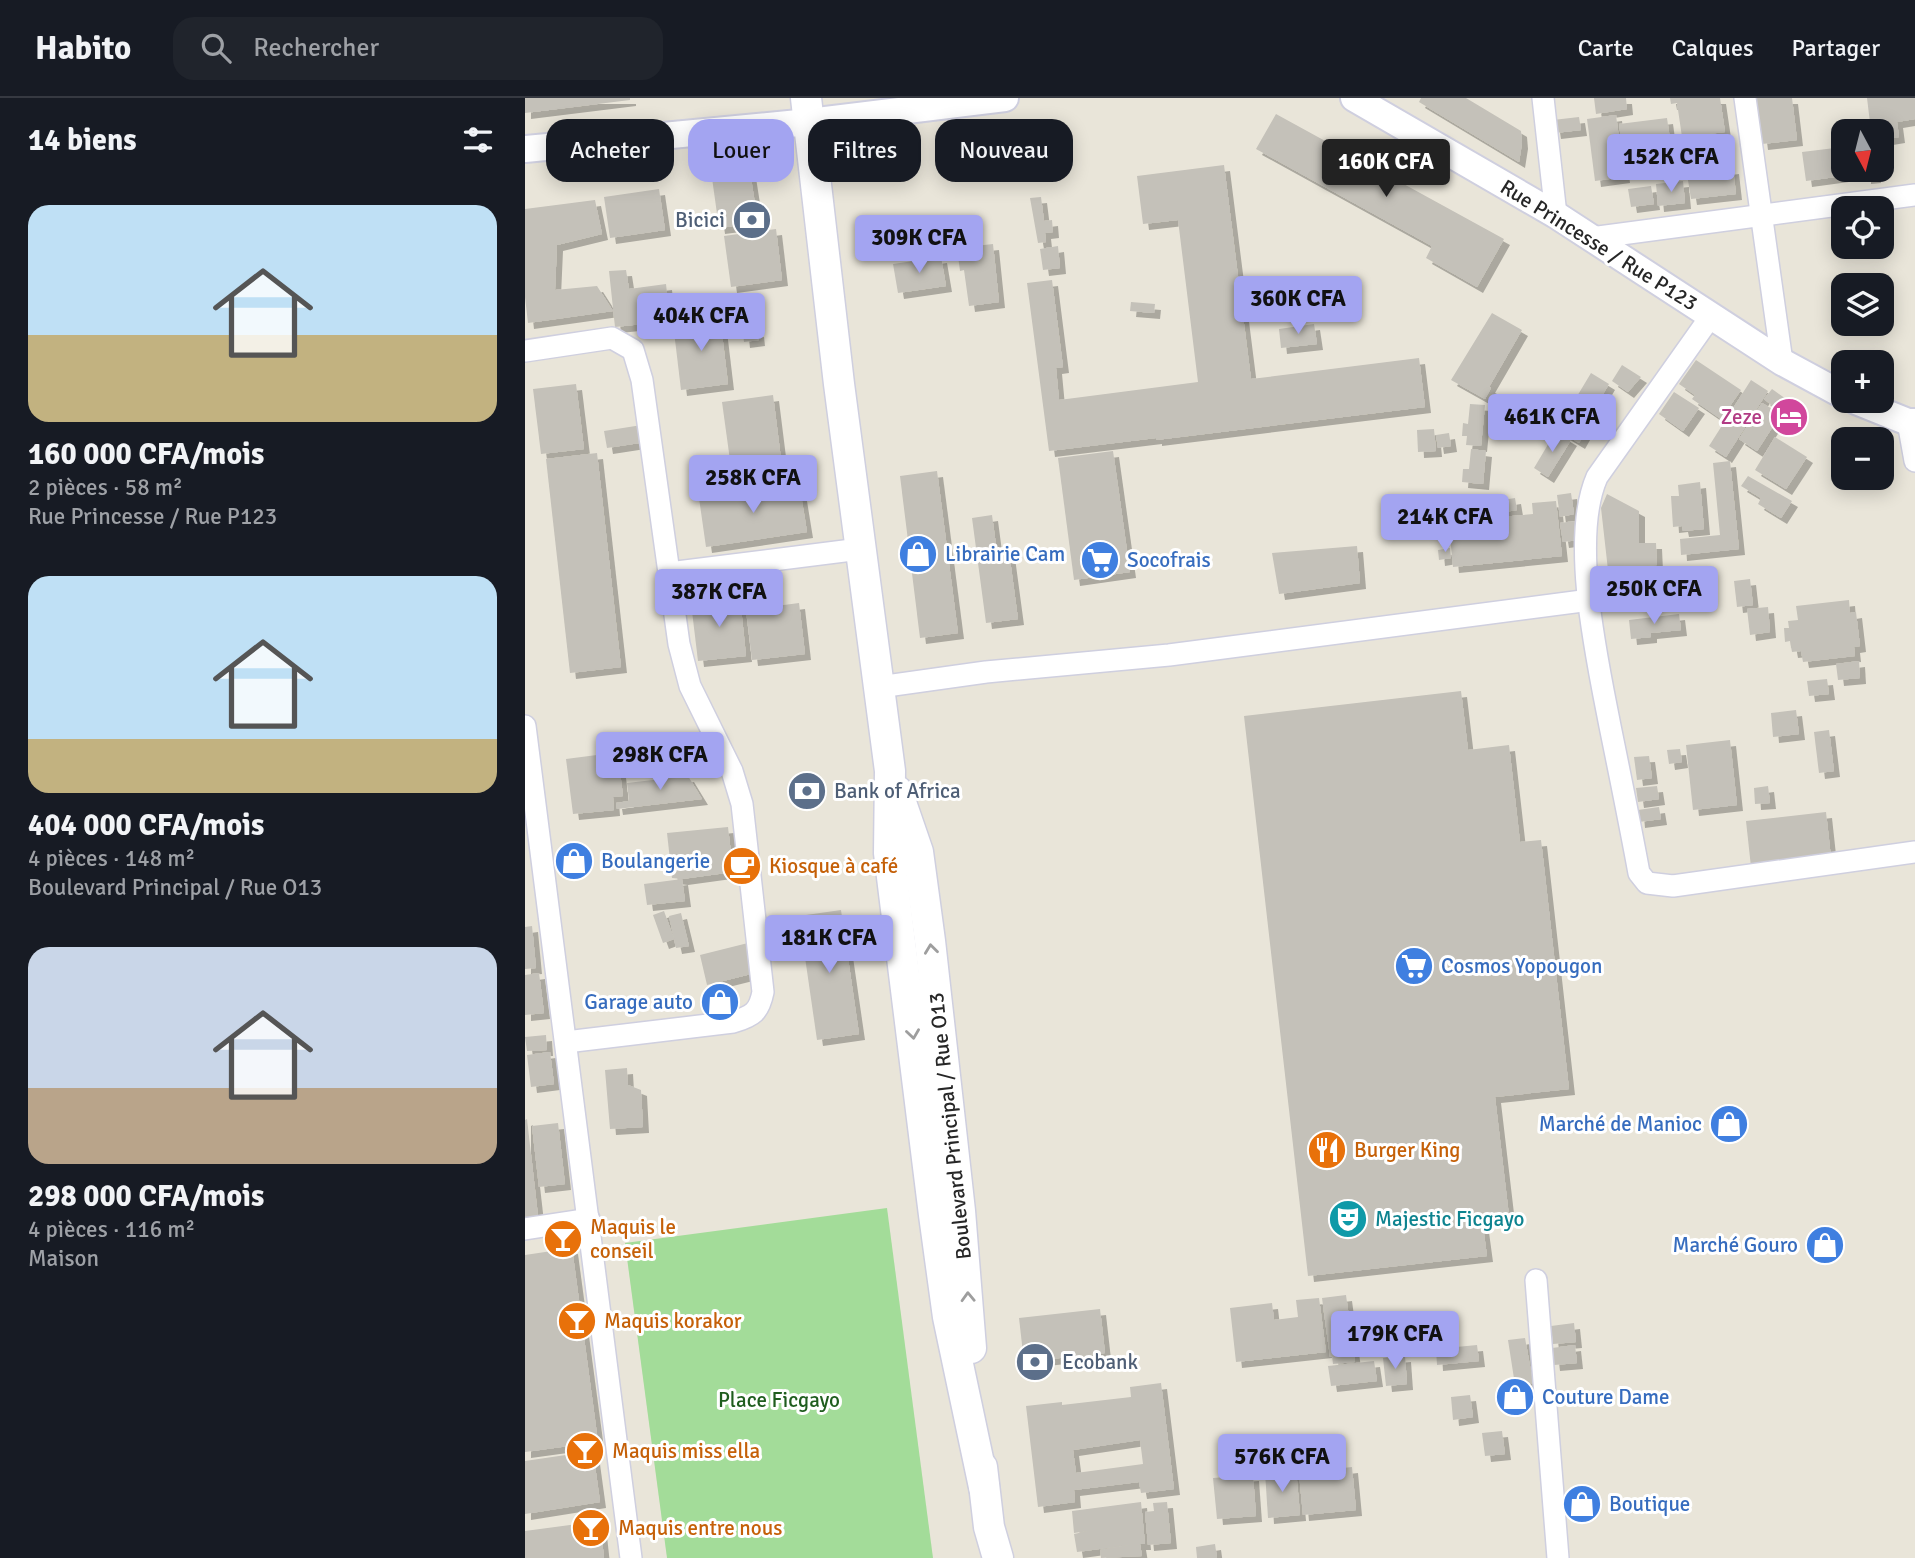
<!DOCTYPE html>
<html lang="fr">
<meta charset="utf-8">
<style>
body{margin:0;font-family:Signika,sans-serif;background:#20242c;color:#f1f3f6;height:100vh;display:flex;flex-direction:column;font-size:26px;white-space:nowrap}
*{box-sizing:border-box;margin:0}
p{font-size:23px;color:#9ea1a6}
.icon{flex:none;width:38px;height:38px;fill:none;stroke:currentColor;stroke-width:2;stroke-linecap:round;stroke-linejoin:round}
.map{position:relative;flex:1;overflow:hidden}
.panel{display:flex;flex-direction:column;background:#171b24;width:525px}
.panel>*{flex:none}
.top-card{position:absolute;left:21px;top:21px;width:665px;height:63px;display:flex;gap:14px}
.needle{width:46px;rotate:173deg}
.controls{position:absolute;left:1306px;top:21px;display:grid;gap:14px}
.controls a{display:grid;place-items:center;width:63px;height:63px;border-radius:14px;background:#171b24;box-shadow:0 4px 18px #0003;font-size:35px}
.price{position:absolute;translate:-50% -60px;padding:0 16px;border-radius:7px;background:#a3a4f1;color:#111;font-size:23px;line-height:46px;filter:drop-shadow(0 2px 4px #0008)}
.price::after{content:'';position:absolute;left:50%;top:42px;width:21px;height:16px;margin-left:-10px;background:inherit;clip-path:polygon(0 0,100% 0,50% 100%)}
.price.selected{background:#222;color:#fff}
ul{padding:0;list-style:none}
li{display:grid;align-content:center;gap:14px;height:371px;padding:0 28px}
li span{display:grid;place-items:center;height:217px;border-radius:21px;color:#555}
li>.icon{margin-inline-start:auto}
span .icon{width:126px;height:126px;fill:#fffc;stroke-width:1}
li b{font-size:30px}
h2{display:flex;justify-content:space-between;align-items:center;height:84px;padding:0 28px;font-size:30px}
.tag{padding:0 24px;border-radius:21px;background:#171b24;box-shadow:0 4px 18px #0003;font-size:24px;line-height:63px}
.tag.selected{background:#a3a4f1;color:#111}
header{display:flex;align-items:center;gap:42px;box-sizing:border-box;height:98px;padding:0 35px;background:#171b24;border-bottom:2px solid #363941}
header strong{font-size:33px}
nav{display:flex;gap:38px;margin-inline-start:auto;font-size:24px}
.search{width:490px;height:63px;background:#20242c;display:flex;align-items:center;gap:18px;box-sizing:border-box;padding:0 24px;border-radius:21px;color:#9ea1a6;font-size:26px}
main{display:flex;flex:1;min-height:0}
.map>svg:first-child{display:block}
</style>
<header>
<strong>Habito</strong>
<div class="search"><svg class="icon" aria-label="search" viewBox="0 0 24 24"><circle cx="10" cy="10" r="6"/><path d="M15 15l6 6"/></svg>Rechercher</div>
<nav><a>Carte</a><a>Calques</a><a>Partager</a></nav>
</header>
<main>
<section class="panel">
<h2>14 biens<svg class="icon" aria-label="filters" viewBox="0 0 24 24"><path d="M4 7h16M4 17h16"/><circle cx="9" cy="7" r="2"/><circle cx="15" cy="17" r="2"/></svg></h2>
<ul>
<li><span style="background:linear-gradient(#bfe0f5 60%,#c2b280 0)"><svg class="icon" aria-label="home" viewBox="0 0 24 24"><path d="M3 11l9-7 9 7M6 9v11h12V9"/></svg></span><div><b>160 000 CFA/mois</b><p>2 pièces · 58 m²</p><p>Rue Princesse / Rue P123</p></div></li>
<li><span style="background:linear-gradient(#bfe0f5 75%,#c2b280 0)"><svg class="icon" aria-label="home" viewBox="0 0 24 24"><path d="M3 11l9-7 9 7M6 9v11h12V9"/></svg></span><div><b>404 000 CFA/mois</b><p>4 pièces · 148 m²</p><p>Boulevard Principal / Rue O13</p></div></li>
<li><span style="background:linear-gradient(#c9d6e8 65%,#b9a48a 0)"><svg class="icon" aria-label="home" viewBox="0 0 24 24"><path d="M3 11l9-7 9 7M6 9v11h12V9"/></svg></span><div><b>298 000 CFA/mois</b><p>4 pièces · 116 m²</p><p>Maison</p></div></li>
</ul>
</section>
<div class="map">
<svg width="1390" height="1460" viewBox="0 0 1390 1460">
<defs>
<filter id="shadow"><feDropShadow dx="6" dy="6" stdDeviation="0" flood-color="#0004"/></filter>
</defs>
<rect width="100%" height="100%" fill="#e9e5d9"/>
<polygon fill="#a3dc99" points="362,1110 408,1460 142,1460 100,1145"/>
<g fill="#c4c1b9" fill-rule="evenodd" filter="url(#shadow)">
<polygon points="0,0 105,0 105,2 0,15"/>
<polygon points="896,0 941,0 996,33 997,45 994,64 894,4"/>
<polygon points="1069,0 1101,0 1102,11 1071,16"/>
<polygon points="1145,0 1195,0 1200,34 1157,39 1152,5 1146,6"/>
<polygon points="1231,0 1267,0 1272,42 1237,46"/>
<polygon points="1342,0 1390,0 1390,21 1372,24 1374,39 1356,42 1356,33 1346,33"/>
<polygon points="751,16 979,141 952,189 901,160 907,148 731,51"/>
<polygon points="1091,17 1099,79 1070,83 1062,21"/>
<polygon points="1054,19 1056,32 1030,35 1028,22"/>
<polygon points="1142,20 1146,49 1098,56 1094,26"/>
<polygon points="1318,49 1318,72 1349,72 1350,79 1340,80 1340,75 1281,83 1277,54"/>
<polygon points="699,67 726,281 894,260 900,309 631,342 631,340 524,353 502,185 527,182 538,269 531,270 534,302 673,284 653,122 618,126 612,78"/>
<polygon points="1208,70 1211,96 1166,101 1162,76"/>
<polygon points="225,74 233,125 194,130 187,80"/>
<polygon points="1158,83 1160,105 1133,108 1131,86"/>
<polygon points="1126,88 1129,106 1106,109 1103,91"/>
<polygon points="134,91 140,132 85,140 79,99"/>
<polygon points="516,99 519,123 527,122 528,134 520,135 521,144 513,145 505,100"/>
<polygon points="70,102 77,136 32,147 30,192 72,188 88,213 3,225 0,199 0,111"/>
<polygon points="251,131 257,182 206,189 199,138"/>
<polygon points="468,146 474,204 444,208 439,172 435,173 432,150"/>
<polygon points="533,148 535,170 518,172 515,151"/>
<polygon points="416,159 421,188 373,195 368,166"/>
<polygon points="101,172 104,191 141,186 145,223 90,229 84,173"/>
<polygon points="776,199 792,208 788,214 772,206"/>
<polygon points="606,204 630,206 629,215 605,213"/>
<polygon points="967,215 997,232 964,289 966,290 960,301 926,282"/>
<polygon points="195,219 203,286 156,292 148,225"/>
<polygon points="789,226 792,246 756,250 754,231"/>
<polygon points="233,233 234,242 219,244 218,235"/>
<polygon points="1171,262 1216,292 1196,321 1167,301 1170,297 1154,286"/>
<polygon points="1097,267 1116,279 1103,294 1087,283"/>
<polygon points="1066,275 1084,286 1066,316 1048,305"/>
<polygon points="1226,282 1243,293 1201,359 1184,348"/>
<polygon points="51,286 59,351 16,356 8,291"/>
<polygon points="1247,291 1261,301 1253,312 1239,301"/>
<polygon points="1149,294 1174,310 1158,333 1134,316"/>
<polygon points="248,297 258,377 208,384 197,304"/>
<polygon points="1237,305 1256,316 1232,353 1214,341"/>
<polygon points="945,306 960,307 956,348 941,347 942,338 937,338 938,325 943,326"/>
<polygon points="1046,307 1068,320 1054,345 1031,331"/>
<polygon points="994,309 1014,320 1008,331 988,320"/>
<polygon points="123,326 121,344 82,350 79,333"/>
<polygon points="909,331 911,353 893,354 892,332"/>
<polygon points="1031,333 1046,342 1023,379 1009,370"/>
<polygon points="924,335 926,348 913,350 911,337"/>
<polygon points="1250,339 1282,359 1261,391 1230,372"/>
<polygon points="946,351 961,353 958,386 937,384 938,371 944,371"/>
<polygon points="588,353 605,474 549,482 533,360"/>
<polygon points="72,355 96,569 45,575 21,361"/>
<polygon points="1205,363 1214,451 1156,457 1155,441 1195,437 1188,365"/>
<polygon points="412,373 433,535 395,540 375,378"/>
<polygon points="1223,378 1267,403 1256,420 1233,406 1236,400 1216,388"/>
<polygon points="1175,384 1179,431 1158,433 1157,428 1148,429 1146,398 1154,398 1153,387"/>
<polygon points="274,385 282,434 181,449 174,400"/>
<polygon points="1046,395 1049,416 1035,419 1032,397"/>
<polygon points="1082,396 1114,413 1114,445 1131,445 1132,467 1083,472 1076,410"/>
<polygon points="990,400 992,412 942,420 940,408"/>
<polygon points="1031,403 1037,458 928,469 925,438 966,434 964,420 1008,416 1007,405"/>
<polygon points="467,417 472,455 484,454 493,521 461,525 447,420"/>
<polygon points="1050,423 1053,442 1038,444 1035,425"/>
<polygon points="921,424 923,437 911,438 910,426"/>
<polygon points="832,448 835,485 754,496 747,455"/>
<polygon points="925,450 926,460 914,462 913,452"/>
<polygon points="1225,481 1228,507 1212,509 1209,483"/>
<polygon points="215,500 221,558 173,563 166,505"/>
<polygon points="1324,502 1325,515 1331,514 1335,548 1329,549 1330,558 1278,564 1276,553 1267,554 1265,543 1260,544 1259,530 1264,530 1263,523 1273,522 1271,508"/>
<polygon points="274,505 280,556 227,562 221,512"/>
<polygon points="1243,509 1245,534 1225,537 1222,511"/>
<polygon points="1154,516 1156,532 1126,535 1126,539 1106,541 1104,522"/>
<polygon points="1334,563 1335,580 1313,582 1311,566"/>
<polygon points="1302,581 1304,596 1284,598 1282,583"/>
<polygon points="936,593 943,652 984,647 995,744 1016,742 1044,991 970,999 984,1118 957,1121 962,1158 783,1178 719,618"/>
<polygon points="1271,612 1274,636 1248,639 1246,615"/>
<polygon points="1304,632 1309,673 1294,675 1289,634"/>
<polygon points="1205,642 1212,707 1168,712 1161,647"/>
<polygon points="141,648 144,668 95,674 98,698 88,699 89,712 48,716 41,661"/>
<polygon points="1155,651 1157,664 1144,666 1142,652"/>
<polygon points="1124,658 1127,680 1112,682 1109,659"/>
<polygon points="163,678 177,701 92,711 91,705 104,703 102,685"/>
<polygon points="1132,688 1134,701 1113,704 1111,690"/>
<polygon points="1243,688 1245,705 1230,706 1229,690"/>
<polygon points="1134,709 1136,721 1114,724 1113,712"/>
<polygon points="1301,714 1306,760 1226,769 1221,723"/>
<polygon points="203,729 208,774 157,781 147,780 142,735"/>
<polygon points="157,781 160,803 122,807 119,786"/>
<polygon points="316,812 334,936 292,942 274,818"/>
<polygon points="139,813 149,841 138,845 128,817"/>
<polygon points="156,815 164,848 151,850 144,818"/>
<polygon points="7,828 11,870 0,871 0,829"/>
<polygon points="223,845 230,875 182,887 175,857"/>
<polygon points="14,875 19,915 0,917 0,877"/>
<polygon points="21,937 22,952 2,953 0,939"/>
<polygon points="25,954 29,986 6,989 2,957"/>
<polygon points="102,970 103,987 116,992 118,1029 85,1031 80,972"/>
<polygon points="2,1021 13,1118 0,1120 0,1022"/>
<polygon points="33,1025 40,1086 14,1089 7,1028"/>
<polygon points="47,1150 73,1344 0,1354 0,1157"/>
<polygon points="821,1197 830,1264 808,1266 807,1258 805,1259 797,1200"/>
<polygon points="794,1200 801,1254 711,1264 705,1210 747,1205 749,1222 773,1219 771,1202"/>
<polygon points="575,1211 580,1255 499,1264 494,1220"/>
<polygon points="1049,1225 1051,1244 1028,1246 1026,1228"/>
<polygon points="1000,1240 1008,1285 990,1287 983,1242"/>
<polygon points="952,1247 954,1263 912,1267 911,1251"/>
<polygon points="1050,1247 1052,1265 1029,1267 1027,1250"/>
<polygon points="880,1258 882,1286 861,1288 858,1260"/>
<polygon points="849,1263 852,1283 806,1288 803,1268"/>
<path d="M 636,1285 L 649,1391 L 616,1395 L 614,1384 L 549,1392 L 550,1404 L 513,1409 L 501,1308 L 537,1304 L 537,1307 L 606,1299 L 605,1289 ZM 615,1342 L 618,1366 L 551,1375 L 548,1352 Z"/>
<polygon points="945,1297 948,1319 928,1322 926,1299"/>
<polygon points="977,1333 980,1356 960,1358 957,1335"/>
<polygon points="68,1353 75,1404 0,1416 0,1363"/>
<polygon points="827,1369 831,1412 778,1417 774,1375"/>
<polygon points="771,1371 775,1417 743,1420 740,1374"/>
<polygon points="728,1377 731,1418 692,1421 688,1380"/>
<polygon points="616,1404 620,1446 615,1446 617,1458 576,1460 575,1452 604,1447 552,1454 549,1436 563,1433 549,1435 547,1413"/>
<polygon points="642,1404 646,1445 623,1447 620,1414 629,1413 628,1405"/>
<polygon points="75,1423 79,1460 0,1460 0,1433"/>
<polygon points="690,1446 692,1460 672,1460 671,1449"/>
</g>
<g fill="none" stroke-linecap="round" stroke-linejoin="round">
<g stroke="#cfcfdf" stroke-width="24">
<g id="minor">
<polyline points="1018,0 1031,117"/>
<polyline points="1220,0 1257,264"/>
<polyline points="1066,140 1390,97"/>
<path d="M 1186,218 L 1072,379 C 1045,441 1072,561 1085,628 C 1095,677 1105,726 1114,775 L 1122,785 L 1148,788 L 1390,754"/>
<path d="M 0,253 L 87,240 L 108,252 L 117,282 L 154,546 L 165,588 L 207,673 L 217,706 L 238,894 C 234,914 228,918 208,924 L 41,944"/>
<polyline points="1383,324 1390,363"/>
<polyline points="144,475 335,451"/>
<polyline points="354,589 461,574 644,557 1065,502"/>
<polyline points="0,628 106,1460"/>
<polyline points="0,1131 64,1121"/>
<polyline points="1011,1182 1033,1460"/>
</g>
</g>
<g stroke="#cfcfdf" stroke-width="30">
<g id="tertiary">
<polyline points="829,0 1031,117 1257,264 1318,297"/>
<polyline points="0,51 284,24 480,0"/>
<polyline points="1331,303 1383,324 1390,324"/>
</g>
</g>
<g stroke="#cfcfdf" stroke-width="33">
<g id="secondary">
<polyline points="281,0 314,286 365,673 364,755 409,1117 423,1219 459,1389"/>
<polyline points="372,693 393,754 405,843 435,1113 446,1250"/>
<polyline points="457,1369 464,1429 473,1460"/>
</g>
</g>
<use href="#minor" stroke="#fff" stroke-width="21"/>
<use href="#tertiary" stroke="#fff" stroke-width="26"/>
<use href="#secondary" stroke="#fff" stroke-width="30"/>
</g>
<defs><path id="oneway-chevron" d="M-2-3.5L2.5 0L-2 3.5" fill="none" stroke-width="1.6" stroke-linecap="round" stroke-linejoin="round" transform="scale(1.75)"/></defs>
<g stroke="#9e9e9e">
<use href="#oneway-chevron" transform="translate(406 851) rotate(-97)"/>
<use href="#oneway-chevron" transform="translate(388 936) rotate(82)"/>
<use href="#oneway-chevron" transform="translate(443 1199) rotate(-92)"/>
</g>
<defs>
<g id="bank-disc" transform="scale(2.0125)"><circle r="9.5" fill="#5c6f8a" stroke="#fff"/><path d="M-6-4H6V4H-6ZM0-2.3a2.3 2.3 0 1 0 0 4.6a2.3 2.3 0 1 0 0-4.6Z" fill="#fff"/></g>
<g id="hotel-disc" transform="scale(2.0125)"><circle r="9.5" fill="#d1479c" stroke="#fff"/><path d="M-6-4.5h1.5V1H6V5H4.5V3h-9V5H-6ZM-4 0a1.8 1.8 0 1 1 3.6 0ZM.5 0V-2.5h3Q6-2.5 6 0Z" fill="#fff"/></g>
<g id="shop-disc" transform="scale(2.0125)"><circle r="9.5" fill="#3f7fe0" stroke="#fff"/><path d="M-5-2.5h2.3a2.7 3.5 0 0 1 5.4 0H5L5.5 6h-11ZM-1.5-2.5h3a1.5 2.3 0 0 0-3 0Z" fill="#fff"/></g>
<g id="supermarket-disc" transform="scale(2.0125)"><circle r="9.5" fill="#3f7fe0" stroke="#fff"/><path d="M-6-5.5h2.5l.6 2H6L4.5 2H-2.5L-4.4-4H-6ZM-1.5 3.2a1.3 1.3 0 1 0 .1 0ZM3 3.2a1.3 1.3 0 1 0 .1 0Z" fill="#fff"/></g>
<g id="cafe-disc" transform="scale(2.0125)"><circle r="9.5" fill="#e8710a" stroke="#fff"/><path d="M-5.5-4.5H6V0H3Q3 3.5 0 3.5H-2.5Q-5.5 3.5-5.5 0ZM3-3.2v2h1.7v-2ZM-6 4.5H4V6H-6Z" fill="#fff"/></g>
<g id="restaurant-disc" transform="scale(2.0125)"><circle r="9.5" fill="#e8710a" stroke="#fff"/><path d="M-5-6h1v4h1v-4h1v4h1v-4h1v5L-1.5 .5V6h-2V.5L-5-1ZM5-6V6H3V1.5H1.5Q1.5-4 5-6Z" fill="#fff"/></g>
<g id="theatre-disc" transform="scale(2.0125)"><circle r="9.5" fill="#0f9aa8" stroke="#fff"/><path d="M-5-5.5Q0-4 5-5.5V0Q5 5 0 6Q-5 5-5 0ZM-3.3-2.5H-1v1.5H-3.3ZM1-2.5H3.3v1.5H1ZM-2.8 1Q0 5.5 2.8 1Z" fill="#fff"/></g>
<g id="bar-disc" transform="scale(2.0125)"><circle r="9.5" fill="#e8710a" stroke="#fff"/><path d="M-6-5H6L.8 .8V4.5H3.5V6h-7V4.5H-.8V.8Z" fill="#fff"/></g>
</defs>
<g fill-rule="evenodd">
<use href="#bank-disc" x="227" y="122"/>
<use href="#hotel-disc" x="1264" y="319"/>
<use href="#shop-disc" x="393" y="456"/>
<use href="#supermarket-disc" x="575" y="462"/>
<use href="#bank-disc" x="282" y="693"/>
<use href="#shop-disc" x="49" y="763"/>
<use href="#cafe-disc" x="217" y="768"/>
<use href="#supermarket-disc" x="889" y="868"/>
<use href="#shop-disc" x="195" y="904"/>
<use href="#shop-disc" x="1204" y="1026"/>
<use href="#restaurant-disc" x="802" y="1052"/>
<use href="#theatre-disc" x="823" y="1121"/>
<use href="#bar-disc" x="38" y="1141"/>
<use href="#shop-disc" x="1300" y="1147"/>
<use href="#bar-disc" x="52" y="1223"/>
<use href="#bank-disc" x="510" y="1264"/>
<use href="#shop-disc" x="990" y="1299"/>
<use href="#bar-disc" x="60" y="1353"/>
<use href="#shop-disc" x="1057" y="1406"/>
<use href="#bar-disc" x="66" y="1430"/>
</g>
<g text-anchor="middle" stroke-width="6" stroke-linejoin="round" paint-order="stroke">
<g font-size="21" fill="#4e5e75" stroke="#fff" text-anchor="start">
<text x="200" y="129" text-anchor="end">Bicici</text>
<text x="309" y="700">Bank of Africa</text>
<text x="537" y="1271">Ecobank</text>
</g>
<g font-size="21" fill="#272727" stroke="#fff">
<text transform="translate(1074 147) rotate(32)" y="7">Rue Princesse / Rue P123</text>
<text transform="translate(425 1028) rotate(-96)" y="7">Boulevard Principal / Rue O13</text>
</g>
<g font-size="21" fill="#b23c85" stroke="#fff" text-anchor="end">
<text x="1237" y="326">Zeze</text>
</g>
<g font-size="21" fill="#366cbe" stroke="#fff" text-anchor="start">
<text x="420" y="463">Librairie Cam</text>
<text x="602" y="469">Socofrais</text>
<text x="76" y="770">Boulangerie</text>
<text x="916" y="875">Cosmos Yopougon</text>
<text x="168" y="911" text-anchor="end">Garage auto</text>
<text x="1177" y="1033" text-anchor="end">Marché de Manioc</text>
<text x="1273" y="1154" text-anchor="end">Marché Gouro</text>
<text x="1017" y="1306">Couture Dame</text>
<text x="1084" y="1413">Boutique</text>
</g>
<g font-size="21" fill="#c56008" stroke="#fff" text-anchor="start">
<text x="244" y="775">Kiosque à café</text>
<text x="829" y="1059">Burger King</text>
<text x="65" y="1136">Maquis le<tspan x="65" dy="24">conseil</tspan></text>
<text x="79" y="1230">Maquis korakor</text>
<text x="87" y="1360">Maquis miss ella</text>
<text x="93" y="1437">Maquis entre nous</text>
</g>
<g font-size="21" fill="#0d838f" stroke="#fff" text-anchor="start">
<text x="850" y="1128">Majestic Ficgayo</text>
</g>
<g font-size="21" fill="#1f5d1e" stroke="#fff">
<text x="254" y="1309">Place Ficgayo</text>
</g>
</g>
</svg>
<div class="controls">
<a><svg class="needle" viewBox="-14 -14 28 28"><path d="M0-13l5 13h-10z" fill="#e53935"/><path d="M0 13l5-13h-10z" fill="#9ea1a6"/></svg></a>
<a><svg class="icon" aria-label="locate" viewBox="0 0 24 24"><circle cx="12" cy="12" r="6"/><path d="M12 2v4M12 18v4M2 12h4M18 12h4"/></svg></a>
<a><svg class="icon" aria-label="layers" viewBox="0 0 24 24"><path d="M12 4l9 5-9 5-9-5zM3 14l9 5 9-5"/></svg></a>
<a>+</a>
<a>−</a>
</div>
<b class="price" style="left:1146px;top:96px">152K CFA</b>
<b class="price selected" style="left:861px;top:101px">160K CFA</b>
<b class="price" style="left:394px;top:177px">309K CFA</b>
<b class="price" style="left:773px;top:238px">360K CFA</b>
<b class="price" style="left:176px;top:255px">404K CFA</b>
<b class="price" style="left:1027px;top:356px">461K CFA</b>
<b class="price" style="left:228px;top:417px">258K CFA</b>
<b class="price" style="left:920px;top:456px">214K CFA</b>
<b class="price" style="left:1129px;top:528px">250K CFA</b>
<b class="price" style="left:194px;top:531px">387K CFA</b>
<b class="price" style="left:135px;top:694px">298K CFA</b>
<b class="price" style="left:304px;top:877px">181K CFA</b>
<b class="price" style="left:870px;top:1273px">179K CFA</b>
<b class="price" style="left:757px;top:1396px">576K CFA</b>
<div class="top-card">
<a class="tag">Acheter</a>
<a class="tag selected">Louer</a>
<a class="tag">Filtres</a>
<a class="tag">Nouveau</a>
</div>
</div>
</main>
